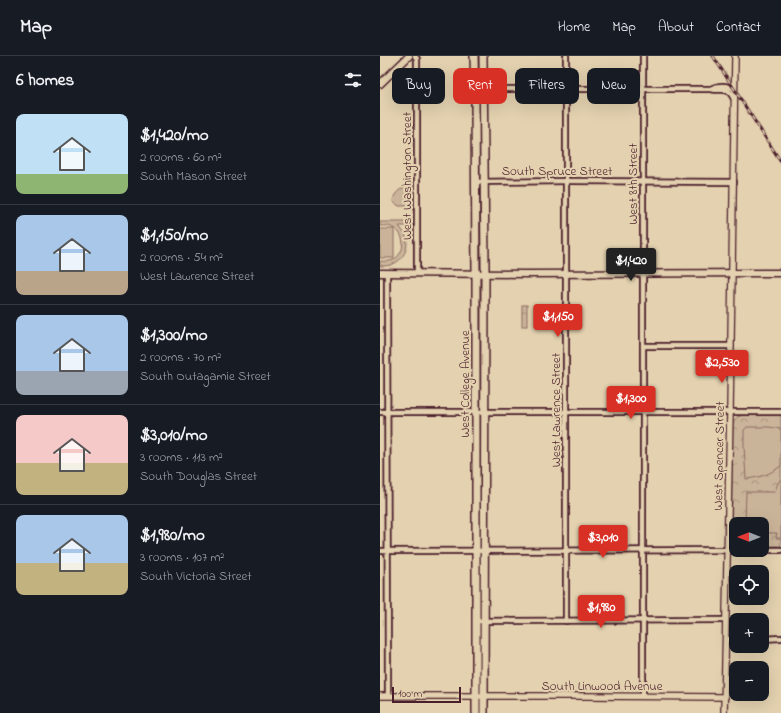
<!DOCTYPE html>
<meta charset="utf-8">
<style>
body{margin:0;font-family:"Indie Flower",sans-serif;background:#20242c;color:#f1f3f6;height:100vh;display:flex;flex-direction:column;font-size:15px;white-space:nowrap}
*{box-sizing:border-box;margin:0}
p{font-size:13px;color:#9ea1a6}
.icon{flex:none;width:22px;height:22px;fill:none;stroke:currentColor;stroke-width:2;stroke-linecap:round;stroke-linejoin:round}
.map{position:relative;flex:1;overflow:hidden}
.details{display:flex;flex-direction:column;background:#171b24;width:380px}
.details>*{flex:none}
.hud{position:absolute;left:12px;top:12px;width:329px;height:36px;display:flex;gap:8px}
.needle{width:26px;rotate:270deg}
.buttons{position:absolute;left:349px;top:461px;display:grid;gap:8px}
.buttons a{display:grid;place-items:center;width:40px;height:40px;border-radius:8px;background:#171b24;box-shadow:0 4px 16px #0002;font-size:20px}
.scale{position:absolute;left:12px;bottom:10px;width:69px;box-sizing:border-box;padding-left:4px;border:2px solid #4a1f2b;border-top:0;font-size:11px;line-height:14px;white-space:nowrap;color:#4a1f2b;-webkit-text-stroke:3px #e3d1af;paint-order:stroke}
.price{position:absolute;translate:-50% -34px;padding:0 9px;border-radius:4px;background:#d93025;color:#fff;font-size:13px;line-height:26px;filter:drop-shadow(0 1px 2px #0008)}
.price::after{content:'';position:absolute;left:50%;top:24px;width:12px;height:9px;margin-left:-6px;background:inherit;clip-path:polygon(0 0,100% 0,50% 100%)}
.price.current{background:#222;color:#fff}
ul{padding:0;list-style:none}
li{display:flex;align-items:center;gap:12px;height:100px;padding:0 16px}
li+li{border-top:1px solid #363941}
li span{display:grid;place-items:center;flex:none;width:112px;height:80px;border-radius:8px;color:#555}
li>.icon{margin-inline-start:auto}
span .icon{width:48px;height:48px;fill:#fffc;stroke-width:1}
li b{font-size:17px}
h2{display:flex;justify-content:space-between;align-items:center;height:48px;padding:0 16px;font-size:17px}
.tag{padding:0 14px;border-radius:8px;background:#171b24;box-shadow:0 4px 16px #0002;font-size:14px;line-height:36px}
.tag.current{background:#d93025;color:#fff}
header{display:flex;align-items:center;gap:24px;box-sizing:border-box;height:56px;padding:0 20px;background:#171b24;border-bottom:1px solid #363941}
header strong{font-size:19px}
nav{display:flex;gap:22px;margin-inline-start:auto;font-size:14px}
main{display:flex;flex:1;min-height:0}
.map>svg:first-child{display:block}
</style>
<header>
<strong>Map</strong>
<nav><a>Home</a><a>Map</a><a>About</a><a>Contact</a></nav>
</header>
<main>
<section class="details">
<h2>6 homes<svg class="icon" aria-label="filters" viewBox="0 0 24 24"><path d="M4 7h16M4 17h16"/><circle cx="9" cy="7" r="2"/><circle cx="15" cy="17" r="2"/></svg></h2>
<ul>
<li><span style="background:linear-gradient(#bfe0f5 75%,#8fb573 0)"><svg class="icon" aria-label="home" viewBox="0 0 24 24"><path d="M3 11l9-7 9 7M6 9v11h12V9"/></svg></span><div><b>$1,420/mo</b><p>2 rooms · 60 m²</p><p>South Mason Street</p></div></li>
<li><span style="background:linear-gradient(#a9c7e8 70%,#b9a48a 0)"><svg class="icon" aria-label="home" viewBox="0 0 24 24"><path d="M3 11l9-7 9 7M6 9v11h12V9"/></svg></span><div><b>$1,150/mo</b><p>2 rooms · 54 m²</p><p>West Lawrence Street</p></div></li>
<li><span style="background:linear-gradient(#a9c7e8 70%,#9aa5b1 0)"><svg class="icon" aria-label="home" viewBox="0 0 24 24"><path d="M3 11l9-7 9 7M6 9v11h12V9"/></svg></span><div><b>$1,300/mo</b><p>2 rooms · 70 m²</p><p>South Outagamie Street</p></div></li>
<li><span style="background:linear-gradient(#f6c9c9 60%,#c2b280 0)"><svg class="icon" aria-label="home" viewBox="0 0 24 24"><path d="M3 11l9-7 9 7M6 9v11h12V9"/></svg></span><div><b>$3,010/mo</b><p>3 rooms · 113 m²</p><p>South Douglas Street</p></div></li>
<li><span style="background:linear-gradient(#a9c7e8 60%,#c2b280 0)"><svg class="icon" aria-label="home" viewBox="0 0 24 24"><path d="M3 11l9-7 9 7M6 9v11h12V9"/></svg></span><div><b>$1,980/mo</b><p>3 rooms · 107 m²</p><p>South Victoria Street</p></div></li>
</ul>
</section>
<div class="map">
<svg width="401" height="657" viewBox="0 0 401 657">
<defs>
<pattern id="park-crowns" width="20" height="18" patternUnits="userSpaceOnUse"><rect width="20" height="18" fill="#cab499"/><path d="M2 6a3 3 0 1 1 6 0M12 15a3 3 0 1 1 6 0" fill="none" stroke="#a6927d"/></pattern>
</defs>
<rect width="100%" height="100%" fill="#e3d1af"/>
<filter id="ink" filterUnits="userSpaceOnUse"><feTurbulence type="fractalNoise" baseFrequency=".025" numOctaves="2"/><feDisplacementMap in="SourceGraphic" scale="8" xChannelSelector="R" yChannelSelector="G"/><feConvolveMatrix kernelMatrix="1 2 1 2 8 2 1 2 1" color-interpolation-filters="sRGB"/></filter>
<g filter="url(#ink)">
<g fill="url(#park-crowns)" stroke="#8a6a62">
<rect x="142" y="249" width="5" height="21"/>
<path d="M 366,359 L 401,359 L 401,490 L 382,490 L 382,468 L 356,468 L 356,489 L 352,484 L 351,481 L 353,368 C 355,360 359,360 366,359 Z"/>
</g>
<g fill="#cab499" stroke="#8a6a62">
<path d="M 25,131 L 29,132 L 29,150 L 19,150 L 13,146 C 13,139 18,134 25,131 Z"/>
<path d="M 0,166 L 29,166 L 29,170 L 19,170 C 21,173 23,175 25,178 C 30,189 25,203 13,208 C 9,210 4,210 0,210 L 0,205 C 4,205 9,206 13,204 C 26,197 26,178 13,172 C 9,169 5,170 0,170 Z"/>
<rect x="0" y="173" width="14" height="29"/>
<path d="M 367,371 L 389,371 L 401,373 L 401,410 C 388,419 382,421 366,423 L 364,390 L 364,374 Z"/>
<polygon points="401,422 401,482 396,482 397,477 382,477 382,468 365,468 366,436 395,436 397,429"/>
</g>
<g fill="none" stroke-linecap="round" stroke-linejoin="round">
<g stroke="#4a1f2b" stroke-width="8">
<g id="minor">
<polyline points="35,0 37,3 37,217"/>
<path d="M 95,33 L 331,33 C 343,36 347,29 354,43"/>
<path d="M 331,33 C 338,29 347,29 354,33"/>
<polyline points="96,126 191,125 354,126"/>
<polyline points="7,217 8,640"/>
<polyline points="263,290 351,290"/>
<polyline points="0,356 401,356"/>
<polyline points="0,495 401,494"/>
<polyline points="96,565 346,564"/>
<polyline points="186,565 186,0"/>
<polyline points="346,583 356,583"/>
<polyline points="382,583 401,582"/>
<polyline points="263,640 263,0"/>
</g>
</g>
<g stroke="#4a1f2b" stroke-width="8">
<g id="tertiary">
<polyline points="0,640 207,640 345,641"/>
<polyline points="344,657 350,356 355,0"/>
</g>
</g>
<g stroke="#4a1f2b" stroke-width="9">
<g id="secondary">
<polyline points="0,28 29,0"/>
<polyline points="0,217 146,218 401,217"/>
</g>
</g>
<g stroke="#4a1f2b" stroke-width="10">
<g id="primary">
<polyline points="94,0 95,44 96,217 96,657"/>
<polyline points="103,0 105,209 104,657"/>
</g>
</g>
<use href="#minor" stroke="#e3d1af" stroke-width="4.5"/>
<use href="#tertiary" stroke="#e3d1af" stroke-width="5.5"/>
<use href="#secondary" stroke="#e3d1af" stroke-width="6"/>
<use href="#primary" stroke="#e3d1af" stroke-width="7"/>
<g stroke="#4a1f2b" stroke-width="3">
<polyline id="rail" points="333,0 401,106"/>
</g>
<use href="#rail" stroke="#e3d1af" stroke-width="1.5" stroke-dasharray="4.5" stroke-linecap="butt"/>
</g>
</g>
<g text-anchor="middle" stroke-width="4" stroke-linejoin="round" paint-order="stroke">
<g font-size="13" fill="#4a1f2b" stroke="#e3d1af">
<text x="177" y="119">South Spruce Street</text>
<text transform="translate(26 120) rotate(-90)" y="5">West Washington Street</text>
<text transform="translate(252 128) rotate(-90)" y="5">West 8th Street</text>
<text transform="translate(84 328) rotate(-90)" y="5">West College Avenue</text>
<text transform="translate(175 354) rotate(-90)" y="5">West Lawrence Street</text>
<text transform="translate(338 400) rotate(-89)" y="5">West Spencer Street</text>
<text x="222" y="634">South Linwood Avenue</text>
</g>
</g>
</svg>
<div class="buttons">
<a><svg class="needle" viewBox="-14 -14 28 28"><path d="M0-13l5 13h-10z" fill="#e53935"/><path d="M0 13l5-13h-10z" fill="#9ea1a6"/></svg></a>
<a><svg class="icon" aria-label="locate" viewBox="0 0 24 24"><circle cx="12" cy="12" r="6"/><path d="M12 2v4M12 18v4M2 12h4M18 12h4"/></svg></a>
<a>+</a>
<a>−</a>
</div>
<div class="scale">100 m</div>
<b class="price current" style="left:251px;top:226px">$1,420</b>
<b class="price" style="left:178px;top:282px">$1,150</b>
<b class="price" style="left:342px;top:328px">$2,530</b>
<b class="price" style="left:251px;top:364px">$1,300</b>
<b class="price" style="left:223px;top:503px">$3,010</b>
<b class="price" style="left:221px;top:573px">$1,980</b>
<div class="hud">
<a class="tag">Buy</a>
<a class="tag current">Rent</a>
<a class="tag">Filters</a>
<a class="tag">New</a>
</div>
</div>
</main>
